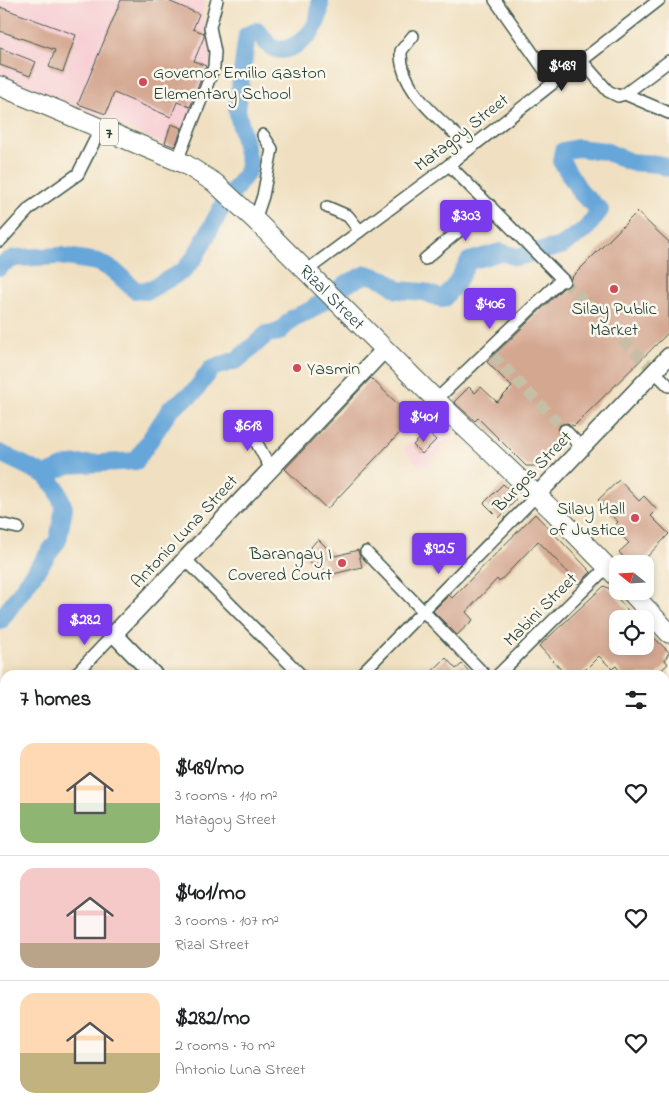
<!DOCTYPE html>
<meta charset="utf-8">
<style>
body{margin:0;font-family:"Indie Flower",sans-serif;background:#f6f6f6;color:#202124;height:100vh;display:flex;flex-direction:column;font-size:19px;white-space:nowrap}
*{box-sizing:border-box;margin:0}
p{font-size:16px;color:#757577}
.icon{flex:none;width:28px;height:28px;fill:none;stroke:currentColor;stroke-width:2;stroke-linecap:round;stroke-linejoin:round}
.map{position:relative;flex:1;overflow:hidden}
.drawer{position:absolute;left:0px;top:670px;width:670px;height:445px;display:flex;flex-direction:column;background:#fff;border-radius:15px 15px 0 0;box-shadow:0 2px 8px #0003}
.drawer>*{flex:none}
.needle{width:32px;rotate:288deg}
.controls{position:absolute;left:609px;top:555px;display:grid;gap:10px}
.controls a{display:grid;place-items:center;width:45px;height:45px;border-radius:10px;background:#fff;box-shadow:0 2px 8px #0003;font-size:25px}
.price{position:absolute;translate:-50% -42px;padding:0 11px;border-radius:5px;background:#7c3aed;color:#fff;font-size:16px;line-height:32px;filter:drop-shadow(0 1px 2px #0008)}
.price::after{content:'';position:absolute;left:50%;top:30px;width:15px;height:11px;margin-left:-8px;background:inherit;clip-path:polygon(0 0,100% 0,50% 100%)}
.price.selected{background:#222;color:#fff}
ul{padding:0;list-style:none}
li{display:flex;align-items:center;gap:15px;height:125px;padding:0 20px}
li+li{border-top:1px solid #e0e0e0}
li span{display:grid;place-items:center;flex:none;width:140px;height:100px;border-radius:15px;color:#555}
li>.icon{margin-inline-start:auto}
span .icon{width:60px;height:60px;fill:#fffc;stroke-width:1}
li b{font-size:21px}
h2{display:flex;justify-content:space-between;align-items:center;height:60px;padding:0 20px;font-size:21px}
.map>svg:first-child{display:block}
</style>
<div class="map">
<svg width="669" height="1115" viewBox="0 0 669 1115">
<defs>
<pattern id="park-tufts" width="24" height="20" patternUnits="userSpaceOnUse" patternTransform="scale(1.25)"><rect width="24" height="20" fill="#abbf64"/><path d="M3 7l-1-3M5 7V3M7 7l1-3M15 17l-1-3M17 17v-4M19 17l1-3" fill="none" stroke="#8b9c53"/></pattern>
</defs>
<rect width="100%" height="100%" fill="#fbf7ec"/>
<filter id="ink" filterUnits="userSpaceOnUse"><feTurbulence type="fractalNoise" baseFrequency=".02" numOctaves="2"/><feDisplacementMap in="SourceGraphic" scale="10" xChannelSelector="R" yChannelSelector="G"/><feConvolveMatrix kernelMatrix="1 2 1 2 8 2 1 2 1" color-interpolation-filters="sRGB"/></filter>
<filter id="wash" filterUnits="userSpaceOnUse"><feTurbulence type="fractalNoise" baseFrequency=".0096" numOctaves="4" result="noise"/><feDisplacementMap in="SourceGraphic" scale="20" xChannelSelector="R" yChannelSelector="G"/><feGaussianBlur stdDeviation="1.12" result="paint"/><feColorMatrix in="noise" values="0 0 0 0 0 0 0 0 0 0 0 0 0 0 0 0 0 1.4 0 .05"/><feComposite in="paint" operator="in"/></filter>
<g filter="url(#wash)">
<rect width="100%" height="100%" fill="#f0e0c1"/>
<g fill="#f7cfd4">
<polygon points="0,0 205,0 202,8 213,60 182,144 175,149 0,74"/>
<polygon points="435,417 454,437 423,469 403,449"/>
<polygon points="669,975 669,1022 665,1018 665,979"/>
</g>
<polygon fill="url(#park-tufts)" stroke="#657e4c" points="669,786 669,950 665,946 665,790"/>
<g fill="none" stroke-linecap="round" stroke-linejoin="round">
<g stroke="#66a6d9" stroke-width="18">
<path d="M 0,267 L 3,263 L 15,258 L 60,256 L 98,262 L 113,270 L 135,290 L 147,291 L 183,271 L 195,257 L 222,207 L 248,171 L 249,162 L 237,110 L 247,35 L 257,31 C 264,36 266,47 276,49 C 291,53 311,36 316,23 C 320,16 320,8 320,0"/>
<polyline points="0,453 45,475 57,489 64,508 58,540 0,621"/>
<polyline points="45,475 68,465 136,461 171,408 194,392 212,368 237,360 267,334 279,332 293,318 311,310 346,284 367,274 385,280 398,290 424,292 443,299 455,285 469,261 501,252 517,257 561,246 586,229 600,210 582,194 561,161 563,151 577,148 605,151 630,162 658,164 669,168"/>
</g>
</g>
<g id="blocks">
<g fill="#d4a791">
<polygon points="121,0 166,0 199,14 193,29 204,33 204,37 194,61 206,66 190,107 177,102 171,117 114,93 106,114 78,104"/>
<polygon points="0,7 76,35 63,72 49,67 55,50 0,31"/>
<polygon points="0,48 36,62 30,76 0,65"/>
<polygon points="171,124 182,128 175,147 165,143"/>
<polygon points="637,212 669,242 669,332 574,426 567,423 560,425 558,431 560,435 556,439 559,441 538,466 526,466 478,418 475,421 454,402 469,387 475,393 481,387 497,402 512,387 487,362 563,288 569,287 571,278"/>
<polygon points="371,378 413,419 327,509 285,469"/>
<polygon points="427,432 436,440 422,454 413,445"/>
<polygon points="619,480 639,501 644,496 657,510 651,516 669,534 640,564 630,564 619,552 629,543 613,527 618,522 598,500"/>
<polygon points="503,484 514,494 515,501 499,518 484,503"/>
<polygon points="535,514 591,572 579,584 538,541 499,582 497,579 466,612 473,620 457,635 433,611 449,595 452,598"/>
<polygon points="318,539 335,556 358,550 362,567 325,576 322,558 314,566 303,556"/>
<polygon points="604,586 610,589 635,619 618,619 618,646 645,646 645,629 669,652 665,660 668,664 656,675 623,675 616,666 612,669 599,656 580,675 566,675 539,646"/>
<polygon points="446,658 456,669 462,664 472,675 428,675"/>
</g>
</g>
</g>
<g filter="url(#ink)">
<use href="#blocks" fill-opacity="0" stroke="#3e5549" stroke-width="1"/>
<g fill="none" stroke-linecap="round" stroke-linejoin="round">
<g stroke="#c6bfa5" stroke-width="11" stroke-dasharray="11 5.5" stroke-linecap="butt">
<polyline points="564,281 655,372"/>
<polyline points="493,356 565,430"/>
</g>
<g stroke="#3e5549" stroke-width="14">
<g id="street">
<polyline points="495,0 553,82"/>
<path d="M 413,36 L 401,51 C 399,91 444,123 470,147"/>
<polyline points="581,60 608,91 618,96 625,94 669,61"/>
<polyline points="625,94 669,113"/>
<polyline points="177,161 214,67 215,52 210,27 217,0"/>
<polyline points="449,165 564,281"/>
<polyline points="327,207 348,216 360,231"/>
<polyline points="255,220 263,196 272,149 263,135"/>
<polyline points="0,241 30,208 78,174 101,128"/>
<polyline points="425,259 490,205"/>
<polyline points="306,271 449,165 659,0"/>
<polyline points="655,372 669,386"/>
<polyline points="436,400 562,279"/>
<polyline points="251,427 254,438 271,469"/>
<polyline points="565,430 582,448"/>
<polyline points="0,524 18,528"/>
<polyline points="366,552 485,675"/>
<polyline points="185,559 301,675"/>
<polyline points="75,675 114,634"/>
<polyline points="360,675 537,495"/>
<polyline points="498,675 607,567"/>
<polyline points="0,755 5,749"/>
<polyline points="0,799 5,804"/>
<polyline points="665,964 669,960"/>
<polyline points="665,1033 669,1037"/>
<polyline points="381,1110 386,1115"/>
<polyline points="489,1115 495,1110"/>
</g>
</g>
<g stroke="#3e5549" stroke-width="19">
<g id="secondary">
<polyline points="537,495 669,356"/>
<polyline points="154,675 114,634 384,350"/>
<polyline points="665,774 669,771"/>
<polyline points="307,1110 312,1115"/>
<polyline points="594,1110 598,1115"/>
<polyline points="270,1115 276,1110"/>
</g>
</g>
<g stroke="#3e5549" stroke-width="21">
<g id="primary">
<path id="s1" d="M 0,86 L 185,164 L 215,183 L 255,220 L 436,400 L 552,510 L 618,578"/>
<polyline points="630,591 669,633"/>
</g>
</g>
<use href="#street" stroke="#fff" stroke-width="11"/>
<use href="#secondary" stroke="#fff" stroke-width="16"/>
<use href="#primary" stroke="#fff" stroke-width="19"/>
</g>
</g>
<g fill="#d1495b" stroke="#fbf7ec" stroke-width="2">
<circle cx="143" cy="82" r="5"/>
<circle cx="614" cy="289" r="5"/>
<circle cx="297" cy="368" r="5"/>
<circle cx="635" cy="518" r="5"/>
<circle cx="342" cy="563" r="5"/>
</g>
<g text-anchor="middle" stroke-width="5" stroke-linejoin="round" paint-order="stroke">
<rect fill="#fbf7ec" stroke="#61756b" stroke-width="1" x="100" y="118.5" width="18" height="27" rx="4"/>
<g font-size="16" font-weight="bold" fill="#1f3d34">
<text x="109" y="138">7</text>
</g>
<g font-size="18" fill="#1f3d34" stroke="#fbf7ec" text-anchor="start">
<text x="153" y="78">Governor Emilio Gaston<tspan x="153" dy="21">Elementary School</tspan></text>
<text x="614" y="314" text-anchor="middle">Silay Public<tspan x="614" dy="21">Market</tspan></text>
<text x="307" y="374">Yasmin</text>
<text x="625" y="514" text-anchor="end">Silay Hall<tspan x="625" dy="21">of Justice</tspan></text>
<text x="332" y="559" text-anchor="end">Barangay I<tspan x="332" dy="21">Covered Court</tspan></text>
</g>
<g font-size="18" fill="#1f3d34" stroke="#fbf7ec">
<text transform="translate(461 132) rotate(-38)" y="6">Matagoy Street</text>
<text dy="6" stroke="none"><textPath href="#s1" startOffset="400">Rizal Street</textPath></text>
<text transform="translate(532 471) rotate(-46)" y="6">Burgos Street</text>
<text transform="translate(184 531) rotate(-47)" y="6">Antonio Luna Street</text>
<text transform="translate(540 609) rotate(-45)" y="6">Mabini Street</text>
</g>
</g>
</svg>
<div class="controls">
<a><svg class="needle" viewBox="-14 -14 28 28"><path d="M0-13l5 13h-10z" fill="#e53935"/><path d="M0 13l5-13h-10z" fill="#757577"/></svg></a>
<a><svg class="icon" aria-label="locate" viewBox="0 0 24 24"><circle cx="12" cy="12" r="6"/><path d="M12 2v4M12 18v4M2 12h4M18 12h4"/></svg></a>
</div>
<b class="price selected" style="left:562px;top:92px">$489</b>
<b class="price" style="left:466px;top:242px">$303</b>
<b class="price" style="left:490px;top:330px">$406</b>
<b class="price" style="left:424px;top:443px">$401</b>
<b class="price" style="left:248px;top:452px">$618</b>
<b class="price" style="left:439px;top:575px">$925</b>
<b class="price" style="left:85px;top:646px">$282</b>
<section class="drawer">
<h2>7 homes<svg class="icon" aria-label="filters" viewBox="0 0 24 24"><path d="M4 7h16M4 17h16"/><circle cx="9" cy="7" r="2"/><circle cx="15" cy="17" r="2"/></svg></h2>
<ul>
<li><span style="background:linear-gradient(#ffd9b3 60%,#8fb573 0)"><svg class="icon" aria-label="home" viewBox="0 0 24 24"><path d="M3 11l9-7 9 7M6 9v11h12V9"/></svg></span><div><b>$489/mo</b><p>3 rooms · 110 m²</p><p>Matagoy Street</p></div><svg class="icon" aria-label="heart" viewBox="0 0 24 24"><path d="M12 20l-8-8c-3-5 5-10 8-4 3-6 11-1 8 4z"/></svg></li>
<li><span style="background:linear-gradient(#f6c9c9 75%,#b9a48a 0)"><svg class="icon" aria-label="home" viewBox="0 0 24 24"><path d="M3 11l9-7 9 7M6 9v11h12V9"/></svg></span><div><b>$401/mo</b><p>3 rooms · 107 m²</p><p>Rizal Street</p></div><svg class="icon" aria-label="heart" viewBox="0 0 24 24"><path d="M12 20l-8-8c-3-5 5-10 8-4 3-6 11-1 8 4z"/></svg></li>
<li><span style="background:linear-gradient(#ffd9b3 60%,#c2b280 0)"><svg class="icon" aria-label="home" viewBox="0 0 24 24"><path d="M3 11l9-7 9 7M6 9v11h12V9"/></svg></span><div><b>$282/mo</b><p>2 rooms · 70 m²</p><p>Antonio Luna Street</p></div><svg class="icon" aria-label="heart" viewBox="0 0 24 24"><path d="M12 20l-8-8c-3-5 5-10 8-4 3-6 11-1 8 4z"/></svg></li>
</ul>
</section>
</div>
